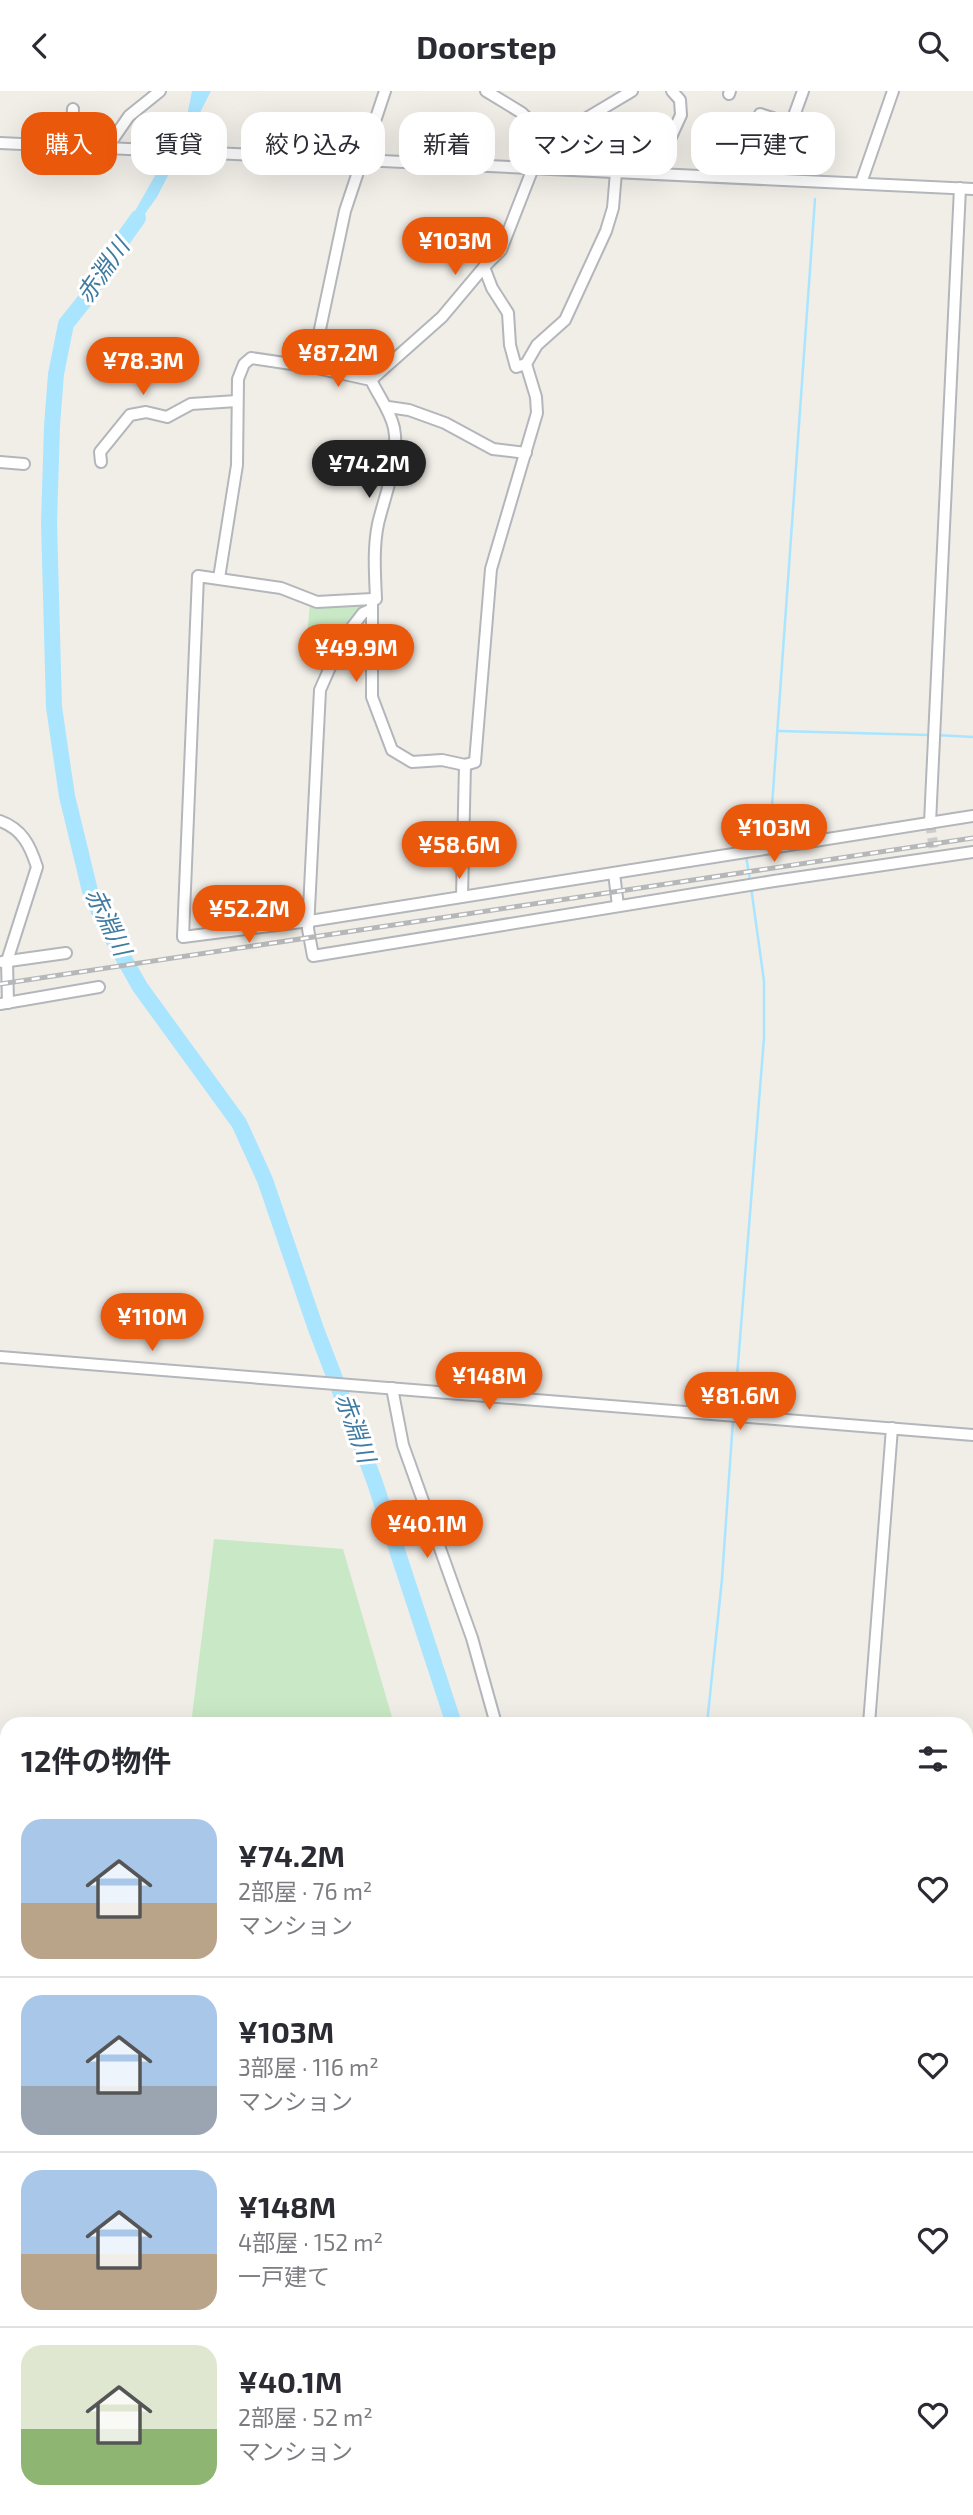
<!DOCTYPE html>
<html lang="ja">
<meta charset="utf-8">
<style>
body{margin:0;font-family:"Exo 2","Noto Sans JP",sans-serif;background:#f7f7f7;color:#2b2b33;height:100vh;display:flex;flex-direction:column;font-size:26px;white-space:nowrap}
*{box-sizing:border-box;margin:0}
p{font-size:23px;color:#7c7c81}
.icon{flex:none;width:38px;height:38px;fill:none;stroke:currentColor;stroke-width:2;stroke-linecap:round;stroke-linejoin:round}
.map{position:relative;flex:1;overflow:hidden}
.drawer{position:absolute;left:0px;top:1626px;width:973px;height:800px;display:flex;flex-direction:column;background:#fff;border-radius:21px 21px 0 0;box-shadow:0 7px 28px #0002}
.drawer>*{flex:none}
.top-card{position:absolute;left:21px;top:21px;width:931px;height:63px;display:flex;gap:14px}
.price{position:absolute;translate:-50% -60px;padding:0 16px;border-radius:24px;background:#ea580c;color:#fff;font-size:23px;line-height:46px;filter:drop-shadow(0 2px 4px #0008)}
.price::after{content:'';position:absolute;left:50%;top:42px;width:21px;height:16px;margin-left:-10px;background:inherit;clip-path:polygon(0 0,100% 0,50% 100%)}
.price.active{background:#222;color:#fff}
ul{padding:0;list-style:none}
li{display:flex;align-items:center;gap:21px;height:175px;padding:0 21px}
li+li{border-top:2px solid #e1e1e2}
li span{display:grid;place-items:center;flex:none;width:196px;height:140px;border-radius:21px;color:#555}
li>.icon{margin-inline-start:auto}
span .icon{width:84px;height:84px;fill:#fffc;stroke-width:1}
li b{font-size:30px}
h2{display:flex;justify-content:space-between;align-items:center;height:84px;padding:0 21px;font-size:30px}
.tag{padding:0 24px;border-radius:21px;background:#fff;box-shadow:0 7px 28px #0002;font-size:24px;line-height:63px}
.tag.active{background:#ea580c;color:#fff}
header{display:flex;justify-content:space-between;align-items:center;height:91px;padding:0 21px;background:#fff;font-size:32px;font-weight:700}
.map>svg:first-child{display:block}
</style>
<header><svg class="icon" aria-label="back" viewBox="0 0 24 24"><path d="M15 5l-7 7 7 7"/></svg>Doorstep<svg class="icon" aria-label="search" viewBox="0 0 24 24"><circle cx="10" cy="10" r="6"/><path d="M15 15l6 6"/></svg></header>
<div class="map">
<svg width="973" height="2424" viewBox="0 0 973 2424">
<rect width="100%" height="100%" fill="#f1eee8"/>
<g fill="#c9e8c5">
<polygon points="372,508 331,562 306,558 310,512"/>
<polygon points="214,1448 343,1458 394,1633 191,1633"/>
</g>
<g fill="#aae5ff">
<polygon points="192,0 211,0 157,106 126,149 135,120 186,30"/>
<polygon points="0,1777 7,1789 7,1856 0,1851"/>
</g>
<g fill="none" stroke-linecap="round" stroke-linejoin="round">
<g stroke="#aae5ff" stroke-width="2.5">
<polyline points="779,640 929,644"/>
<polyline points="936,644 973,646"/>
<polyline points="745,758 740,717 772,715 815,108"/>
<polyline points="746,765 750,789"/>
<polyline points="734,1323 764,947 764,890 751,796"/>
<polyline points="707,1633 722,1488 733,1329"/>
</g>
<polyline stroke="#aae5ff" stroke-width="16" points="138,127 111,165 89,204 66,233 56,283 52,335 49,432 54,616 67,705 90,800 105,834 140,896 239,1032 265,1089 316,1238 374,1389 454,1633"/>
<polyline stroke="#ccccc8" stroke-width="10" stroke-dasharray="10 5" stroke-linecap="butt" points="930,732 935,766"/>
<g stroke="#b3b6ba" stroke-width="14">
<g id="minor">
<polyline points="486,0 522,22 550,49"/>
<polyline points="729,3 730,0"/>
<polyline points="0,52 973,98"/>
<polyline points="71,55 73,18"/>
<polyline points="107,57 129,25 160,0"/>
<polyline points="654,83 681,24 680,9 672,0"/>
<polyline points="729,86 760,23 791,33 803,0"/>
<polyline points="861,92 893,0"/>
<polyline points="484,176 492,197 508,222 510,254 516,276 526,273"/>
<polyline points="312,276 345,120 385,0"/>
<polyline points="371,289 442,226 484,176 501,159 533,77 550,49 632,0"/>
<polyline points="388,316 409,319 445,332 493,358 526,362"/>
<polyline points="0,371 24,373"/>
<polyline points="101,371 100,361 130,324 146,321 167,326 191,313 237,310"/>
<path d="M 219,487 L 237,374 L 238,288 L 244,273 L 251,267 L 312,276 L 371,289 C 379,306 390,319 394,337 C 400,369 385,403 378,433 C 373,457 375,483 376,508 L 372,508 L 372,606 L 392,659 L 412,671 L 442,669 L 465,674 L 475,671 L 491,478 L 537,322 L 536,306 L 526,273 L 537,254 L 565,229 L 606,140 L 613,117 L 616,81"/>
<polyline points="372,508 317,511 281,497 198,485 183,846 310,830 973,725"/>
<polyline points="372,518 363,522 342,549 320,599 308,838 313,865 774,790 973,761"/>
<path d="M 0,730 C 22,738 30,754 37,776 L 7,870 L 8,912"/>
<polyline points="930,732 960,97"/>
<polyline points="614,782 618,815"/>
<polyline points="462,805 465,674"/>
<polyline points="2,871 66,862"/>
<polyline points="0,913 99,896"/>
<polyline points="0,1266 973,1344"/>
<polyline points="392,1297 403,1354 472,1547 496,1633"/>
<polyline points="869,1633 892,1337"/>
<polyline points="0,1887 7,1893"/>
<polyline points="0,1978 7,1986"/>
<polyline points="966,2054 973,2055"/>
<polyline points="0,2106 7,2089"/>
<polyline points="966,2134 973,2134"/>
<polyline points="402,2418 407,2424"/>
<polyline points="472,2418 477,2424"/>
<polyline points="766,2424 767,2418"/>
</g>
</g>
<g stroke="#f98b00" stroke-width="19">
<g id="highway">
<polyline points="0,1930 7,1938"/>
<polyline points="0,1953 7,1960"/>
<polyline points="428,2418 433,2424"/>
<polyline points="449,2418 454,2424"/>
</g>
</g>
<use href="#minor" stroke="#fff" stroke-width="10"/>
<use href="#highway" stroke="#fdd493" stroke-width="16"/>
<g stroke="#b6b7b8" stroke-width="5">
<polyline id="rail" points="0,893 973,747"/>
</g>
<use href="#rail" stroke="#fff" stroke-width="2.5" stroke-dasharray="8" stroke-linecap="butt"/>
</g>
<g text-anchor="middle" stroke-width="6" stroke-linejoin="round" paint-order="stroke">
<g font-size="24" font-style="italic" fill="#3f7ba1" stroke="#fff">
<text transform="translate(103 180) rotate(-55)" y="8">赤淵川</text>
<text transform="translate(108 831) rotate(64)" y="8">赤淵川</text>
<text transform="translate(355 1337) rotate(70)" y="8">赤淵川</text>
</g>
</g>
</svg>
<b class="price" style="left:455px;top:186px">¥103M</b>
<b class="price" style="left:338px;top:298px">¥87.2M</b>
<b class="price" style="left:143px;top:306px">¥78.3M</b>
<b class="price active" style="left:369px;top:409px">¥74.2M</b>
<b class="price" style="left:356px;top:593px">¥49.9M</b>
<b class="price" style="left:774px;top:773px">¥103M</b>
<b class="price" style="left:459px;top:790px">¥58.6M</b>
<b class="price" style="left:249px;top:854px">¥52.2M</b>
<b class="price" style="left:152px;top:1262px">¥110M</b>
<b class="price" style="left:489px;top:1321px">¥148M</b>
<b class="price" style="left:740px;top:1341px">¥81.6M</b>
<b class="price" style="left:427px;top:1469px">¥40.1M</b>
<div class="top-card">
<a class="tag active">購入</a>
<a class="tag">賃貸</a>
<a class="tag">絞り込み</a>
<a class="tag">新着</a>
<a class="tag">マンション</a>
<a class="tag">一戸建て</a>
</div>
<section class="drawer">
<h2>12件の物件<svg class="icon" aria-label="filters" viewBox="0 0 24 24"><path d="M4 7h16M4 17h16"/><circle cx="9" cy="7" r="2"/><circle cx="15" cy="17" r="2"/></svg></h2>
<ul>
<li><span style="background:linear-gradient(#a9c7e8 60%,#b9a48a 0)"><svg class="icon" aria-label="home" viewBox="0 0 24 24"><path d="M3 11l9-7 9 7M6 9v11h12V9"/></svg></span><div><b>¥74.2M</b><p>2部屋 · 76 m²</p><p>マンション</p></div><svg class="icon" aria-label="heart" viewBox="0 0 24 24"><path d="M12 20l-8-8c-3-5 5-10 8-4 3-6 11-1 8 4z"/></svg></li>
<li><span style="background:linear-gradient(#a9c7e8 65%,#9aa5b1 0)"><svg class="icon" aria-label="home" viewBox="0 0 24 24"><path d="M3 11l9-7 9 7M6 9v11h12V9"/></svg></span><div><b>¥103M</b><p>3部屋 · 116 m²</p><p>マンション</p></div><svg class="icon" aria-label="heart" viewBox="0 0 24 24"><path d="M12 20l-8-8c-3-5 5-10 8-4 3-6 11-1 8 4z"/></svg></li>
<li><span style="background:linear-gradient(#a9c7e8 60%,#b9a48a 0)"><svg class="icon" aria-label="home" viewBox="0 0 24 24"><path d="M3 11l9-7 9 7M6 9v11h12V9"/></svg></span><div><b>¥148M</b><p>4部屋 · 152 m²</p><p>一戸建て</p></div><svg class="icon" aria-label="heart" viewBox="0 0 24 24"><path d="M12 20l-8-8c-3-5 5-10 8-4 3-6 11-1 8 4z"/></svg></li>
<li><span style="background:linear-gradient(#dfe7d0 60%,#8fb573 0)"><svg class="icon" aria-label="home" viewBox="0 0 24 24"><path d="M3 11l9-7 9 7M6 9v11h12V9"/></svg></span><div><b>¥40.1M</b><p>2部屋 · 52 m²</p><p>マンション</p></div><svg class="icon" aria-label="heart" viewBox="0 0 24 24"><path d="M12 20l-8-8c-3-5 5-10 8-4 3-6 11-1 8 4z"/></svg></li>
</ul>
</section>
</div>
